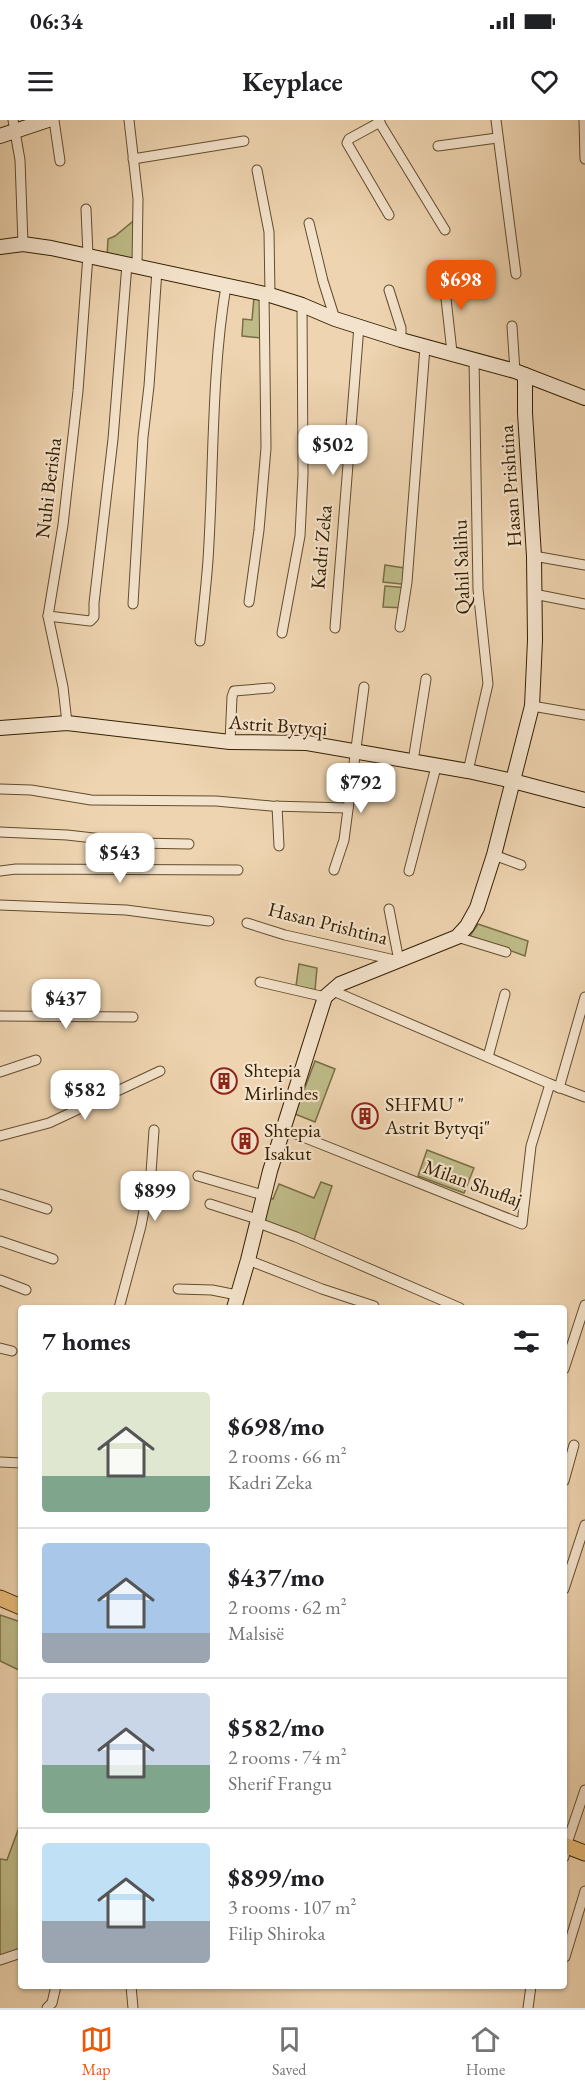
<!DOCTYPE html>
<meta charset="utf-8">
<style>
body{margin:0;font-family:"EB Garamond",serif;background:#f2f2f2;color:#202124;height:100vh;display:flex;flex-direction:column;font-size:22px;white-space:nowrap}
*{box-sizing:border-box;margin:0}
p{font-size:20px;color:#757577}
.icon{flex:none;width:33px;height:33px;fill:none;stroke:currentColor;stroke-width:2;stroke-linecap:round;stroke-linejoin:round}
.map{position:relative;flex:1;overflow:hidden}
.side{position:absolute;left:18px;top:1185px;width:549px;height:684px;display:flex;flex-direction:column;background:#fff;border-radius:6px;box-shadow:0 2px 4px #0004}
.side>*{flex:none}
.price{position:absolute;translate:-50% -51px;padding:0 14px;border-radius:12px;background:#fff;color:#222;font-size:20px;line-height:39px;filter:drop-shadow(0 2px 3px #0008)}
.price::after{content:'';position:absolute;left:50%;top:36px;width:18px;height:14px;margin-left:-9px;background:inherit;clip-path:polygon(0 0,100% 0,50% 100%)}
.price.selected{background:#ea580c;color:#fff}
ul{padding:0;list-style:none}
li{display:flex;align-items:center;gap:18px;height:150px;padding:0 24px}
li+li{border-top:2px solid #e0e0e0}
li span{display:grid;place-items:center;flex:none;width:168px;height:120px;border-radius:6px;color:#555}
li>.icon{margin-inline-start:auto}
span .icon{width:72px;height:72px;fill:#fffc;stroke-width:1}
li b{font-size:26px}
h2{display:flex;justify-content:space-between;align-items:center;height:72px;padding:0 24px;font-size:26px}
.status{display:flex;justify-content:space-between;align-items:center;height:42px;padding:0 30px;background:#fff;direction:ltr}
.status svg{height:16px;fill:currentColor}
header{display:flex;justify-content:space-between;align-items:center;height:78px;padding:0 24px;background:#fff;font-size:27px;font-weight:700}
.dock{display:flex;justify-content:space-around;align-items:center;height:84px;border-top:2px solid #e0e0e0;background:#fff;font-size:16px;color:#757577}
.dock a{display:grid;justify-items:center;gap:3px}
.dock .selected{color:#ea580c}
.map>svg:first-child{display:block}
</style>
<div class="status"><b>06:34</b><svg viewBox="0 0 49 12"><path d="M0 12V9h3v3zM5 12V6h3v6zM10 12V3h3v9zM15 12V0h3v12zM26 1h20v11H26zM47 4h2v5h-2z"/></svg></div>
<header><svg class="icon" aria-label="menu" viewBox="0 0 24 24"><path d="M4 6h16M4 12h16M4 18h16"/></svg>Keyplace<svg class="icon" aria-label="heart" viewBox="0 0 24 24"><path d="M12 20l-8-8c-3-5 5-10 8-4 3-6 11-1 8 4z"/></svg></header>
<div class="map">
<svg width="585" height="1888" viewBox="0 0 585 1888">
<rect width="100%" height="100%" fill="#eed4b0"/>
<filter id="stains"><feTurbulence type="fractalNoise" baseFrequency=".00333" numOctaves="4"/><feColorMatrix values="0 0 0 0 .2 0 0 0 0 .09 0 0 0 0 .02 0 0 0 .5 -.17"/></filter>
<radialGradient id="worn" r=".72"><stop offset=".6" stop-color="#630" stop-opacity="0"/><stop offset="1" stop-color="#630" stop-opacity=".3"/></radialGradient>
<g fill="#bebb88" stroke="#7a6e44" stroke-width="1.5">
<polygon points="137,98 135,141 107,137 108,119 115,116"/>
<polygon points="254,177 264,178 261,218 242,216 243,199 252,200"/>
<polygon points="385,445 411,449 410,465 383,462"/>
<polygon points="385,466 409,468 406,488 383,487"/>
<polygon points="478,804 528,821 525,836 470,816"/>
<polygon points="299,844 317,848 315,870 296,866"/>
<polygon points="315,941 335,949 315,1002 295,994"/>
<polygon points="427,1030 474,1048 464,1073 418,1056"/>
<polygon points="321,1062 332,1066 313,1123 261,1103 270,1078 273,1079 279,1064 314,1078"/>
<polygon points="0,1495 21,1502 21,1551 0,1541"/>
<polygon points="21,1702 21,1830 0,1836 0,1739 7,1740"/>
</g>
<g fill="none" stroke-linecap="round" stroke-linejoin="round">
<g stroke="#634d2c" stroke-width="11">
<g id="street">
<polyline points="13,0 20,40 23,124"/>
<polyline points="54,0 60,41"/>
<polyline points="129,0 138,79 137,146"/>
<polyline points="378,0 445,110"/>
<polyline points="496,0 516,154"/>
<polyline points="584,0 585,39"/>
<polyline points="380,2 349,19 347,23 389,95"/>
<polyline points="438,26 497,18"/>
<polyline points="133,39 244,21"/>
<polyline points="257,50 269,112 270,175"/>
<polyline points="309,103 323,161 335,199"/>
<polyline points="443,152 452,232"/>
<polyline points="389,170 401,208 401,220"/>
<polyline points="512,206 515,251"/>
<polyline points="534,436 585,445"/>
<polyline points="534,474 585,484"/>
<polyline points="249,482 259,410 266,328 264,174"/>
<polyline points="133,484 143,317 149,266 157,150"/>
<polyline points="48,496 90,501 94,497 94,483 113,319 127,144"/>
<polyline points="400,507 407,462 425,227"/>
<polyline points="335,508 359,206"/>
<polyline points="282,513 300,416 303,355 302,185"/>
<path d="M 200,521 C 203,494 206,467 208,440 C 214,349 211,256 226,166"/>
<polyline points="532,586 585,595"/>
<polyline points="67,603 63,567 48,496 63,405 78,271 88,135 86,89"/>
<polyline points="230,622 232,577 234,571 270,568"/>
<polyline points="413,641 426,559"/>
<polyline points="468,651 488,564 478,469 474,238"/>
<polyline points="0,669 31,670 91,680 216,681 271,686 348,688"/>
<polyline points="277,686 279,726"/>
<polyline points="0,712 67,715 138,723 189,724"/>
<polyline points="494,735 521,745"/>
<polyline points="334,750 344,720 364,567"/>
<polyline points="0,751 16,749 238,750"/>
<polyline points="409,751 436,647"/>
<polyline points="0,785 126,790 209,801"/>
<polyline points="247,803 285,815 399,841 389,789"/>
<polyline points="457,817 506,832"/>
<polyline points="260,862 325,877"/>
<polyline points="331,870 550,964 585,977"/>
<polyline points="0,896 133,897"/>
<polyline points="488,937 505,874"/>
<polyline points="0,952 36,940"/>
<polyline points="559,968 585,877"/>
<polyline points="283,1009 522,1104 531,1026 550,964"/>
<polyline points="0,1016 49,1003 160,951"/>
<polyline points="198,1056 263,1075"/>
<polyline points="0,1074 47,1089"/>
<polyline points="210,1084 257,1099"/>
<polyline points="256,1102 296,1117 460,1188"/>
<polyline points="0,1121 53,1139"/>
<polyline points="248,1140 322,1169 374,1186"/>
<polyline points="0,1160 26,1170"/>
<polyline points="178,1169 212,1170 237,1175"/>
<polyline points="119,1188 141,1106 151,1053 154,1010"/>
<polyline points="0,1228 12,1231"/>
<polyline points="564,1249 585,1185"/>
<polyline points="0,1342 21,1343"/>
<polyline points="564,1361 574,1325"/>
<polyline points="564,1469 585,1405"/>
<polyline points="564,1737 566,1726 585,1670"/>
<polyline points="565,1837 585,1771"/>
<polyline points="0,1840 21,1833"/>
<polyline points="131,1866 133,1888"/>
<polyline points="47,1888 52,1883 56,1866"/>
<polyline points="528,1888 531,1866"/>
</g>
</g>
<g stroke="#352000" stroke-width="16">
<g id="secondary">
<polyline points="0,16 48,0"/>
<polyline points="0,127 23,124 51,128 270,175 302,185 335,199 401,220 515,251 585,278"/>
<polyline points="0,608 67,603 230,622 307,623 468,651 513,661 585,680"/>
<polyline points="234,1188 248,1140 270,1051 325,877 340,864 457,817 467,806 477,788 494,735 532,586 535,520 534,436 525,293 525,255"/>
</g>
</g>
<g stroke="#352000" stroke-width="17">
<g id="primary">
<polyline points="0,1478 21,1487"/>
<polyline points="564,1725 585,1733"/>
</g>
</g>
<use href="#street" stroke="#f4e3cc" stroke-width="9"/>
<use href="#secondary" stroke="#f4e3cc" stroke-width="14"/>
<use href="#primary" stroke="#e7ba78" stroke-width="15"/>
</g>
<defs>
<g id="building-ring" transform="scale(1.35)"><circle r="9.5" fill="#f4e3cc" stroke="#8f2418" stroke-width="1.5"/><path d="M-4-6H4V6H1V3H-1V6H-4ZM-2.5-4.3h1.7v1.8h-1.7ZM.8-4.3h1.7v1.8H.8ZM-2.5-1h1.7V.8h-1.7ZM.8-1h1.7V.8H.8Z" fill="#8f2418"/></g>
</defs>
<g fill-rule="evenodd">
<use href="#building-ring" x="224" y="961"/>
<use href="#building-ring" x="365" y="996"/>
<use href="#building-ring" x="245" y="1021"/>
</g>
<g text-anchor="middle" stroke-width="4.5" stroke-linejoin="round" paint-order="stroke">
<g font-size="20" fill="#352000" stroke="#f4e3cc">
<text transform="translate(510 366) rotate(-94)" y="7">Hasan Prishtina</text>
<text transform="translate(48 368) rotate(-83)" y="7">Nuhi Berisha</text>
<text transform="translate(321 427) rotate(-85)" y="7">Kadri Zeka</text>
<text transform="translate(461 447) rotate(-92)" y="7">Qahil Salihu</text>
<text transform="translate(278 605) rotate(4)" y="7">Astrit Bytyqi</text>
<text transform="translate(328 803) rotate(14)" y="7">Hasan Prishtina</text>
<text transform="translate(473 1063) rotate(20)" y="7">Milan Shuflaj</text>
</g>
<g font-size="20" fill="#352000" stroke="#f4e3cc" text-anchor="start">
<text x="244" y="957">Shtepia<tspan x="244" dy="23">Mirlindes</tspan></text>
<text x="385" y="991">SHFMU "<tspan x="385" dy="23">Astrit Bytyqi"</tspan></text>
<text x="264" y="1017">Shtepia<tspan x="264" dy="23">Isakut</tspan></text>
</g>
</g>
<rect width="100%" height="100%" filter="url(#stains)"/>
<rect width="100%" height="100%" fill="url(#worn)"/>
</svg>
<b class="price selected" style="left:461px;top:191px">$698</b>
<b class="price" style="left:333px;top:356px">$502</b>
<b class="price" style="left:361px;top:694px">$792</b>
<b class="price" style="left:120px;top:764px">$543</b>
<b class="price" style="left:66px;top:910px">$437</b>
<b class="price" style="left:85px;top:1001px">$582</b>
<b class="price" style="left:155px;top:1102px">$899</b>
<section class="side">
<h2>7 homes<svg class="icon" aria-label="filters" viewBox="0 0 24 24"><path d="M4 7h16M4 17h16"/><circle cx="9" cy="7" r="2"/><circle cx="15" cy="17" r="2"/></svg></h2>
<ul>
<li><span style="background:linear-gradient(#dfe7d0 70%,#7fa58c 0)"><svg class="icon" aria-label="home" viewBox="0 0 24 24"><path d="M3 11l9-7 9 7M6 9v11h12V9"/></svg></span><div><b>$698/mo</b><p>2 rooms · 66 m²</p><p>Kadri Zeka</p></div></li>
<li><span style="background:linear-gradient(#a9c7e8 75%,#9aa5b1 0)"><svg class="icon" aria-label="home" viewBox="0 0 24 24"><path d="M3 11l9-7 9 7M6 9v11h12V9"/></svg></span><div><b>$437/mo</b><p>2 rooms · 62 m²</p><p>Malsisë</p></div></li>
<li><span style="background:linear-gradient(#c9d6e8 60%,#7fa58c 0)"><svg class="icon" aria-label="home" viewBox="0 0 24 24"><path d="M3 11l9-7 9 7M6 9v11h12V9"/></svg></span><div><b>$582/mo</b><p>2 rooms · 74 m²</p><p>Sherif Frangu</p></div></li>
<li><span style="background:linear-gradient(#bfe0f5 65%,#9aa5b1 0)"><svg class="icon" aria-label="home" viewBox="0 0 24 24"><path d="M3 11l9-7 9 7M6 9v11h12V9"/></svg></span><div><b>$899/mo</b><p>3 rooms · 107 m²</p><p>Filip Shiroka</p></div></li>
</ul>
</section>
</div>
<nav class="dock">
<a class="selected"><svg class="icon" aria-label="map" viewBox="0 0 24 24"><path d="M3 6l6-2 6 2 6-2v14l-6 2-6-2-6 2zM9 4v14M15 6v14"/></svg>Map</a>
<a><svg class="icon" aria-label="saved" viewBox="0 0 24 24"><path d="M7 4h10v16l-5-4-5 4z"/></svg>Saved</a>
<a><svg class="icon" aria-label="home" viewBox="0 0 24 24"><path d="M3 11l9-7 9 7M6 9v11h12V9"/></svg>Home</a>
</nav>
